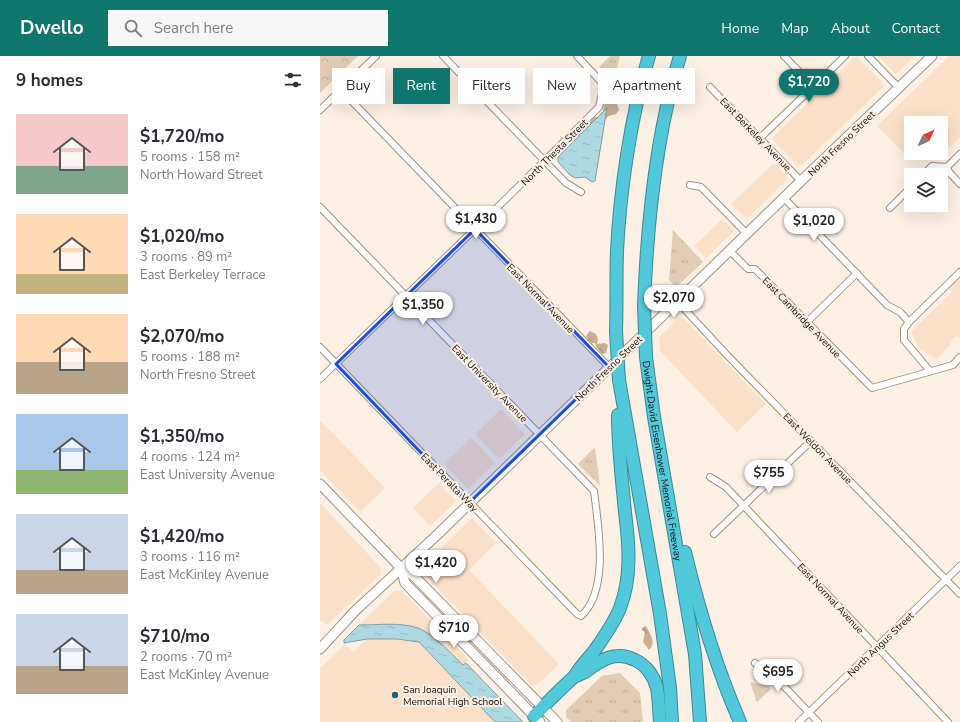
<!DOCTYPE html>
<meta charset="utf-8">
<style>
body{margin:0;font-family:"Nunito Sans",sans-serif;background:#f7f7f7;color:#2b2b33;height:100vh;display:flex;flex-direction:column;font-size:15px;white-space:nowrap}
*{box-sizing:border-box;margin:0}
p{font-size:13px;color:#7c7c81}
.icon{flex:none;width:22px;height:22px;fill:none;stroke:currentColor;stroke-width:2;stroke-linecap:round;stroke-linejoin:round}
.map{position:relative;flex:1;overflow:hidden}
.sheet{display:flex;flex-direction:column;background:#fff;width:320px}
.sheet>*{flex:none}
.hud{position:absolute;left:12px;top:12px;width:380px;height:36px;display:flex;gap:8px}
.needle{width:26px;rotate:46deg}
.buttons{position:absolute;left:584px;top:60px;display:grid;gap:8px}
.buttons a{display:grid;place-items:center;width:44px;height:44px;border-radius:0px;background:#fff;box-shadow:0 4px 16px #0002;font-size:20px}
.price{position:absolute;translate:-50% -34px;padding:0 9px;border-radius:14px;background:#fff;color:#222;font-size:13px;line-height:26px;filter:drop-shadow(0 1px 2px #0008)}
.price::after{content:'';position:absolute;left:50%;top:24px;width:12px;height:9px;margin-left:-6px;background:inherit;clip-path:polygon(0 0,100% 0,50% 100%)}
.price.current{background:#0f766e;color:#fff}
ul{padding:0;list-style:none}
li{display:flex;align-items:center;gap:12px;height:100px;padding:0 16px}
li span{display:grid;place-items:center;flex:none;width:112px;height:80px;border-radius:0px;color:#555}
li>.icon{margin-inline-start:auto}
span .icon{width:48px;height:48px;fill:#fffc;stroke-width:1}
li b{font-size:17px}
h2{display:flex;justify-content:space-between;align-items:center;height:48px;padding:0 16px;font-size:17px}
.tag{padding:0 14px;border-radius:0px;background:#fff;box-shadow:0 4px 16px #0002;font-size:14px;line-height:36px}
.tag.current{background:#0f766e;color:#fff}
header{display:flex;align-items:center;gap:24px;box-sizing:border-box;height:56px;padding:0 20px;background:#0f766e;color:#fff}
header strong{font-size:19px}
nav{display:flex;gap:22px;margin-inline-start:auto;font-size:14px}
.search{width:280px;height:36px;background:#f7f7f7;display:flex;align-items:center;gap:10px;box-sizing:border-box;padding:0 14px;border-radius:0px;color:#7c7c81;font-size:15px}
main{display:flex;flex:1;min-height:0}
.map>svg:first-child{display:block}
</style>
<header>
<strong>Dwello</strong>
<div class="search"><svg class="icon" aria-label="search" viewBox="0 0 24 24"><circle cx="10" cy="10" r="6"/><path d="M15 15l6 6"/></svg>Search here</div>
<nav><a>Home</a><a>Map</a><a>About</a><a>Contact</a></nav>
</header>
<main>
<section class="sheet">
<h2>9 homes<svg class="icon" aria-label="filters" viewBox="0 0 24 24"><path d="M4 7h16M4 17h16"/><circle cx="9" cy="7" r="2"/><circle cx="15" cy="17" r="2"/></svg></h2>
<ul>
<li><span style="background:linear-gradient(#f6c9c9 65%,#7fa58c 0)"><svg class="icon" aria-label="home" viewBox="0 0 24 24"><path d="M3 11l9-7 9 7M6 9v11h12V9"/></svg></span><div><b>$1,720/mo</b><p>5 rooms · 158 m²</p><p>North Howard Street</p></div></li>
<li><span style="background:linear-gradient(#ffd9b3 75%,#c2b280 0)"><svg class="icon" aria-label="home" viewBox="0 0 24 24"><path d="M3 11l9-7 9 7M6 9v11h12V9"/></svg></span><div><b>$1,020/mo</b><p>3 rooms · 89 m²</p><p>East Berkeley Terrace</p></div></li>
<li><span style="background:linear-gradient(#ffd9b3 60%,#b9a48a 0)"><svg class="icon" aria-label="home" viewBox="0 0 24 24"><path d="M3 11l9-7 9 7M6 9v11h12V9"/></svg></span><div><b>$2,070/mo</b><p>5 rooms · 188 m²</p><p>North Fresno Street</p></div></li>
<li><span style="background:linear-gradient(#a9c7e8 70%,#8fb573 0)"><svg class="icon" aria-label="home" viewBox="0 0 24 24"><path d="M3 11l9-7 9 7M6 9v11h12V9"/></svg></span><div><b>$1,350/mo</b><p>4 rooms · 124 m²</p><p>East University Avenue</p></div></li>
<li><span style="background:linear-gradient(#c9d6e8 70%,#b9a48a 0)"><svg class="icon" aria-label="home" viewBox="0 0 24 24"><path d="M3 11l9-7 9 7M6 9v11h12V9"/></svg></span><div><b>$1,420/mo</b><p>3 rooms · 116 m²</p><p>East McKinley Avenue</p></div></li>
<li><span style="background:linear-gradient(#c9d6e8 65%,#b9a48a 0)"><svg class="icon" aria-label="home" viewBox="0 0 24 24"><path d="M3 11l9-7 9 7M6 9v11h12V9"/></svg></span><div><b>$710/mo</b><p>2 rooms · 70 m²</p><p>East McKinley Avenue</p></div></li>
</ul>
</section>
<div class="map">
<svg width="640" height="666" viewBox="0 0 640 666">
<defs>
<pattern id="grass-tufts" width="24" height="20" patternUnits="userSpaceOnUse"><rect width="24" height="20" fill="#e3ccb6"/><path d="M3 7l-1-3M5 7V3M7 7l1-3M15 17l-1-3M17 17v-4M19 17l1-3" fill="none" stroke="#c2ae9b"/></pattern>
<pattern id="forest-firs" width="22" height="20" patternUnits="userSpaceOnUse"><rect width="22" height="20" fill="#c9ae94"/><path d="M5 1l3.5 6h-7zM16 11l3.5 6h-7z" fill="#ac957e"/></pattern>
<pattern id="park-crowns" width="20" height="18" patternUnits="userSpaceOnUse"><rect width="20" height="18" fill="#e3ccb6"/><path d="M2 6a3 3 0 1 1 6 0M12 15a3 3 0 1 1 6 0" fill="none" stroke="#c2ae9b"/></pattern>
<pattern id="water-ripples" width="26" height="14" patternUnits="userSpaceOnUse"><rect width="26" height="14" fill="#addae2"/><path d="M2 4q2-2 4 0t4 0M15 11q2-2 4 0t4 0" fill="none" stroke="#94bac1"/></pattern>
</defs>
<rect width="100%" height="100%" fill="#fcf0e5"/>
<g fill="#fae0c8">
<polygon points="558,0 595,0 579,16 575,17"/>
<polygon points="629,0 640,0 640,81 622,99 620,97 621,67 591,67 591,97 592,97 588,101 557,70"/>
<polygon points="537,1 562,26 563,31 482,109 478,110 454,85 453,81 534,2"/>
<polygon points="454,107 466,119 467,122 466,125 427,163 411,148"/>
<polygon points="402,163 414,175 386,202 374,190"/>
<polygon points="640,212 640,280 638,282 636,280 630,286 631,288 617,303 615,302 600,293 591,276 632,236 624,228"/>
<polygon points="361,260 446,348 417,376 340,295 339,281"/>
<polygon points="181,353 205,378 179,403 155,378"/>
<polygon points="0,364 65,432 40,456 0,414"/>
<polygon points="151,382 175,407 149,432 147,432 124,408"/>
<polygon points="119,427 135,444 135,446 110,470 93,452"/>
<polygon points="0,447 61,512 61,518 7,569 0,564"/>
<polygon points="152,462 176,487 149,514 239,608 217,629 211,629 102,516 103,510"/>
<polygon points="74,535 82,535 149,604 143,609 112,581 104,575 39,569"/>
<polygon points="47,583 77,583 99,586 175,666 0,666 0,612 25,588 33,596"/>
</g>
<g fill="url(#grass-tufts)">
<polygon points="290,0 300,0 294,25 279,11"/>
<polygon points="353,174 383,206 356,231 349,224"/>
<polygon points="275,391 280,430 258,408"/>
<polygon points="300,617 320,637 323,666 251,666 246,661 246,654 282,620"/>
<polygon points="430,626 449,630 451,633 437,646"/>
</g>
<g fill="url(#forest-firs)">
<path d="M 296,34 L 299,37 L 300,44 L 297,48 L 299,54 L 296,58 L 288,60 L 286,63 L 282,62 L 251,89 C 250,82 256,81 259,76 C 261,74 261,72 263,71 L 266,72 L 274,61 L 280,61 L 283,56 L 284,47 L 290,45 L 293,48 L 292,40 Z"/>
<polygon points="270,275 276,278 278,283 277,288 285,287 288,289 286,297 283,298 276,291 275,287 272,287 266,281 268,277"/>
<path d="M 326,570 C 330,578 337,586 329,594 L 323,586 L 325,576 L 322,574 L 322,572 Z"/>
</g>
<polygon fill="url(#park-crowns)" points="0,0 38,0 0,37"/>
<g fill="url(#water-ripples)" stroke="#809da1">
<polygon points="287,52 275,125 272,126 265,121 255,122 250,119 238,106 238,101"/>
<path d="M 39,569 C 58,569 80,566 98,572 C 115,579 130,597 143,609 L 146,607 L 203,666 L 175,666 L 99,586 L 77,583 L 47,583 L 24,587 L 24,584 Z"/>
</g>
<g fill="none" stroke-linecap="round" stroke-linejoin="round">
<g stroke="#a2907e" stroke-width="8">
<g id="minor">
<polyline points="123,0 246,127 261,136"/>
<polyline points="464,0 493,30"/>
<polyline points="548,0 579,32"/>
<polyline points="390,31 481,125"/>
<polyline points="21,34 289,311"/>
<polyline points="0,54 56,0"/>
<polyline points="440,82 525,0"/>
<polyline points="627,111 629,116 640,128"/>
<polyline points="603,119 612,110 627,111 640,98"/>
<polyline points="370,129 381,131 427,178"/>
<polyline points="464,142 567,249 580,256 589,266 640,216"/>
<path d="M 0,151 L 274,435 C 278,469 290,534 261,560 L 257,558 L 0,291"/>
<polyline points="570,152 591,131"/>
<polyline points="409,194 428,213 435,213 552,332 633,309 640,301"/>
<polyline points="357,245 407,299 640,538"/>
<polyline points="589,266 584,273 584,284 610,315"/>
<polyline points="486,267 537,217"/>
<polyline points="0,323 189,140 279,51 284,29 257,0"/>
<polyline points="390,421 406,431 628,666"/>
<polyline points="394,478 491,385"/>
<polyline points="435,607 458,624 498,666"/>
<polyline points="479,666 640,510"/>
</g>
</g>
<g stroke="#a2907e" stroke-width="11">
<g id="secondary">
<polyline points="0,428 81,512 93,519 237,666"/>
<polyline points="81,512 85,527 220,666"/>
<polyline points="0,593 35,555 117,479 481,125 612,0"/>
</g>
</g>
<g stroke="#3d8892" stroke-width="14">
<g id="motorway">
<path d="M 324,250 C 327,168 336,78 360,0"/>
<path d="M 296,275 C 297,248 296,222 297,195 C 300,134 311,59 329,0"/>
<path id="s1" d="M 326,301 L 334,361 L 375,598 L 380,666"/>
<polyline points="299,324 340,558 350,632 352,666"/>
<path d="M 365,496 C 379,554 396,611 420,666"/>
<path d="M 255,620 C 260,610 268,603 275,594 C 284,581 294,567 300,552 C 312,521 309,488 305,456 C 302,424 298,391 298,359"/>
<path d="M 214,660 C 227,647 240,633 254,621 C 257,619 261,618 265,616 C 280,604 296,594 315,604 C 326,609 334,620 337,632 C 339,643 339,655 340,666"/>
</g>
</g>
<use href="#minor" stroke="#fff" stroke-width="6"/>
<use href="#secondary" stroke="#fff" stroke-width="9"/>
<use href="#motorway" stroke="#52c8db" stroke-width="12"/>
<g stroke="#3d8892" stroke-width="14" stroke-linecap="butt">
<g id="motorway-bridge">
<polyline points="324,250 326,301"/>
<polyline points="296,275 299,324"/>
</g>
</g>
<use href="#motorway-bridge" stroke="#52c8db" stroke-width="12"/>
</g>
<path fill="#1d4ed8" fill-opacity="0.2" stroke="#1d4ed8" stroke-width="3" stroke-linejoin="round" d="M 155,173 L 289,311 L 149,447 L 16,308 Z"/>
<circle fill="#196570" stroke="#fcf0e5" stroke-width="1.5" cx="75" cy="639" r="4"/>
<g text-anchor="middle" stroke-width="4" stroke-linejoin="round" paint-order="stroke">
<g font-size="10" fill="#17100a" stroke="#fcf0e5">
<text transform="translate(436 78) rotate(46)" y="4">East Berkeley Avenue</text>
<text transform="translate(521 87) rotate(-44)" y="4">North Fresno Street</text>
<text transform="translate(234 96) rotate(-45)" y="4">North Thesta Street</text>
<text transform="translate(221 242) rotate(46)" y="4">East Normal Avenue</text>
<text transform="translate(482 261) rotate(46)" y="4">East Cambridge Avenue</text>
<text transform="translate(288 312) rotate(-44)" y="4">North Fresno Street</text>
<text transform="translate(170 327) rotate(46)" y="4">East University Avenue</text>
<text transform="translate(498 392) rotate(46)" y="4">East Weldon Avenue</text>
<text dy="4" stroke="none"><textPath href="#s1" startOffset="105">Dwight David Eisenhower Memorial Freeway</textPath></text>
<text transform="translate(130 426) rotate(46)" y="4">East Peralta Way</text>
<text transform="translate(511 542) rotate(47)" y="4">East Normal Avenue</text>
<text transform="translate(560 588) rotate(-44)" y="4">North Angus Street</text>
</g>
<g font-size="10" fill="#17100a" stroke="#fcf0e5" text-anchor="start">
<text x="83" y="637">San Joaquin<tspan x="83" dy="12">Memorial High School</tspan></text>
</g>
</g>
</svg>
<div class="buttons">
<a><svg class="needle" viewBox="-14 -14 28 28"><path d="M0-13l5 13h-10z" fill="#e53935"/><path d="M0 13l5-13h-10z" fill="#7c7c81"/></svg></a>
<a><svg class="icon" aria-label="layers" viewBox="0 0 24 24"><path d="M12 4l9 5-9 5-9-5zM3 14l9 5 9-5"/></svg></a>
</div>
<b class="price current" style="left:489px;top:47px">$1,720</b>
<b class="price" style="left:156px;top:184px">$1,430</b>
<b class="price" style="left:494px;top:186px">$1,020</b>
<b class="price" style="left:354px;top:263px">$2,070</b>
<b class="price" style="left:103px;top:270px">$1,350</b>
<b class="price" style="left:449px;top:438px">$755</b>
<b class="price" style="left:116px;top:528px">$1,420</b>
<b class="price" style="left:134px;top:593px">$710</b>
<b class="price" style="left:458px;top:637px">$695</b>
<div class="hud">
<a class="tag">Buy</a>
<a class="tag current">Rent</a>
<a class="tag">Filters</a>
<a class="tag">New</a>
<a class="tag">Apartment</a>
</div>
</div>
</main>
